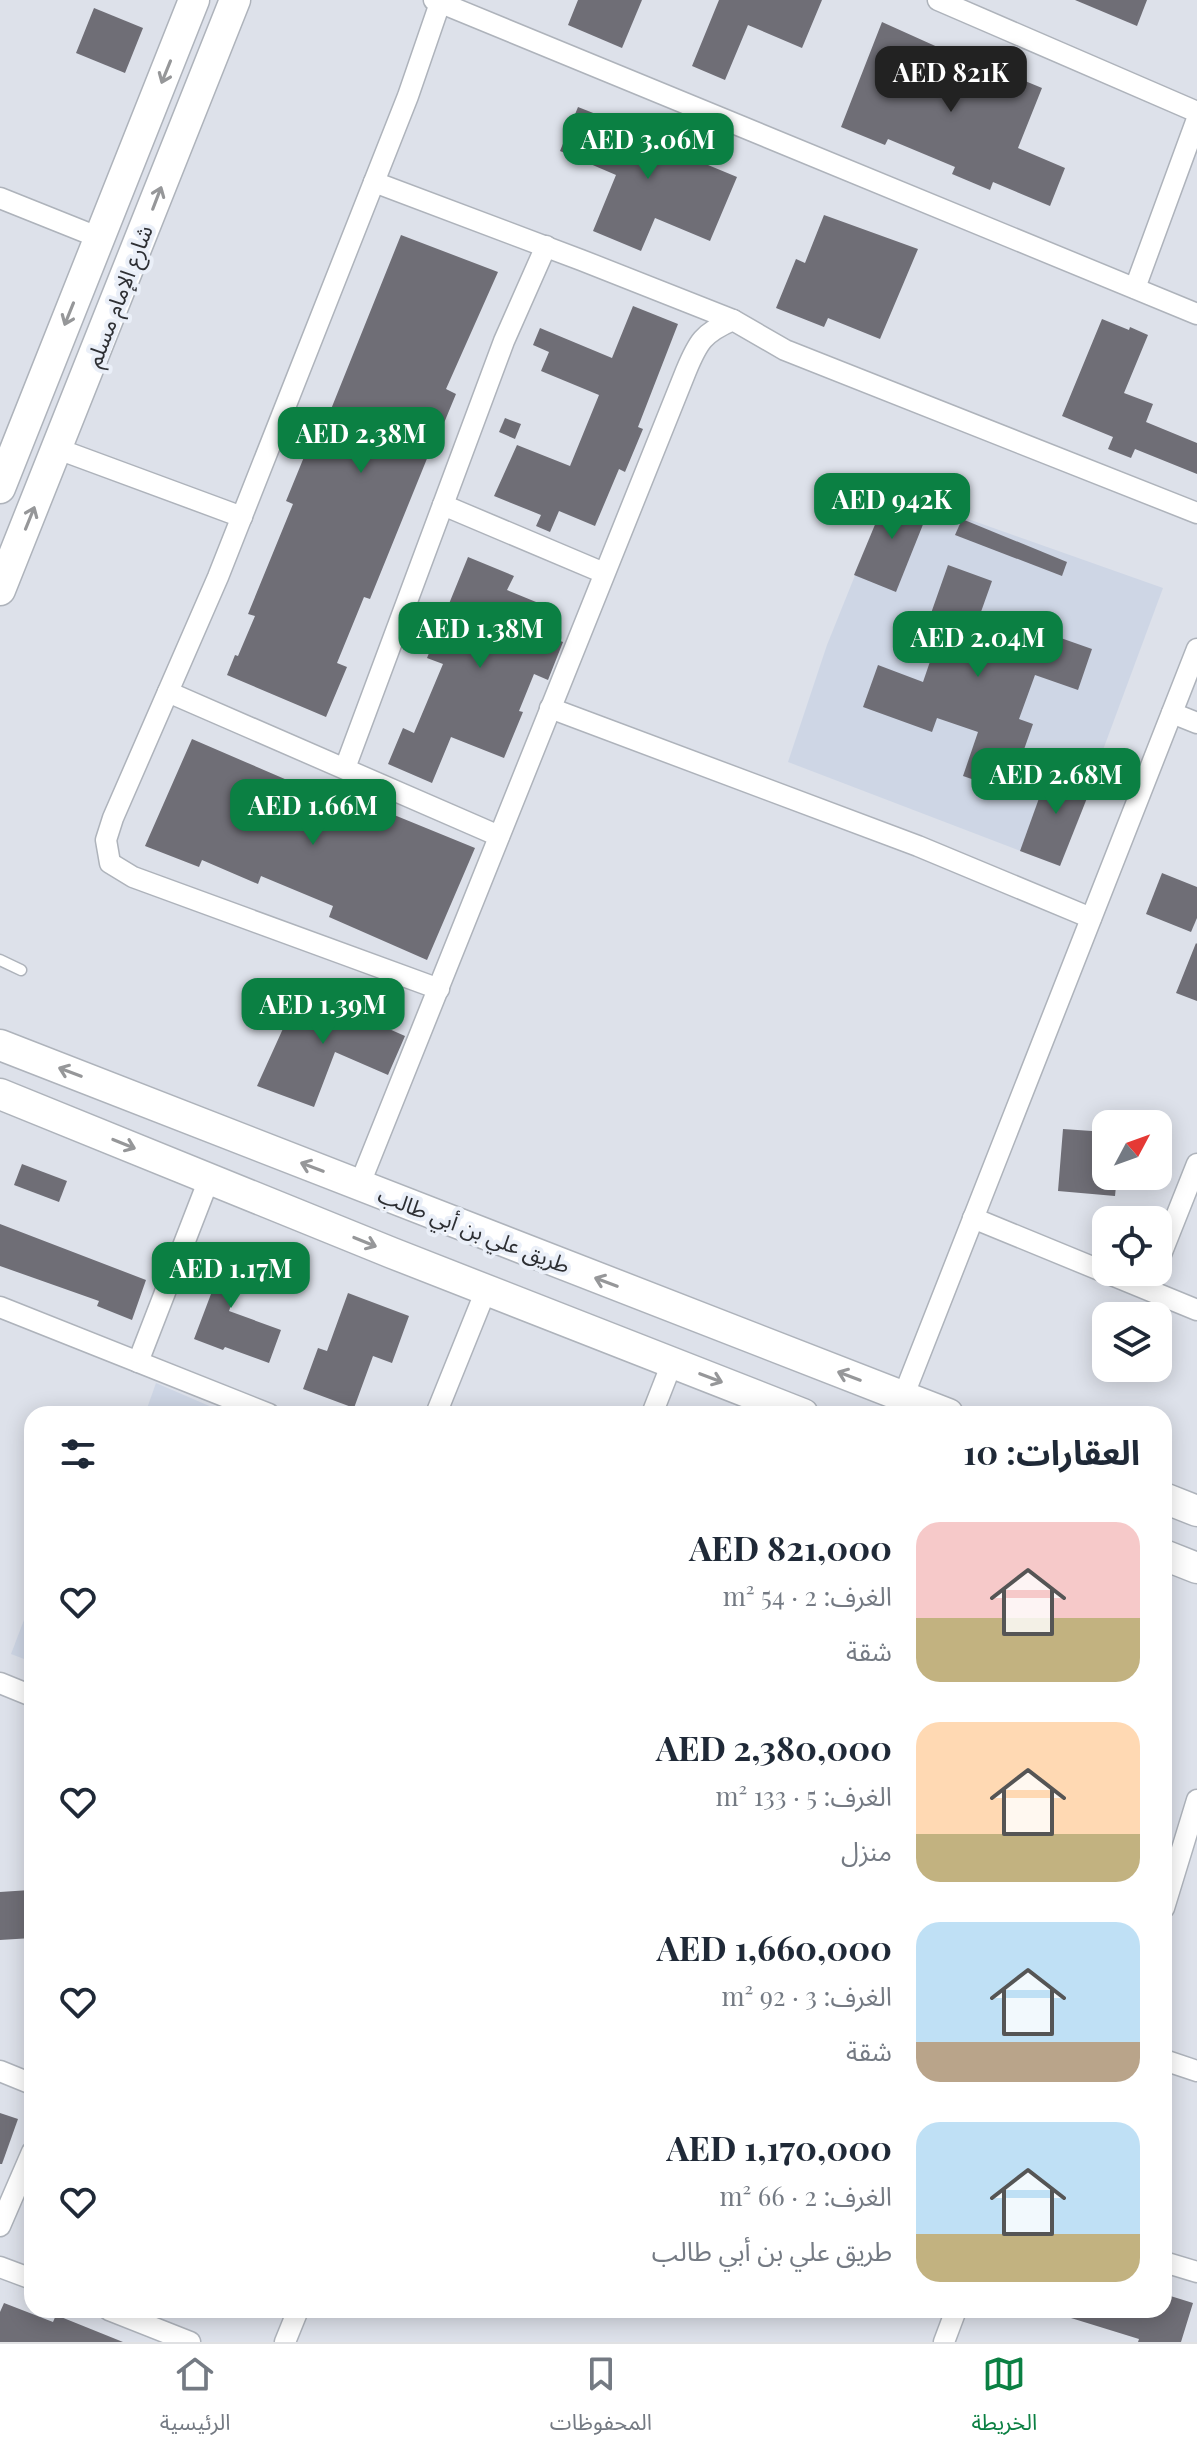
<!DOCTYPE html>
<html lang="ar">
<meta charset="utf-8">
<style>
body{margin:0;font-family:"Playfair Display","Noto Sans Arabic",serif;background:#f6f6f7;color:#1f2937;direction:rtl;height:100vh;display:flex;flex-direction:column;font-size:30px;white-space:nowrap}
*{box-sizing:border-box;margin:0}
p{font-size:26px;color:#747a83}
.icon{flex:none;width:44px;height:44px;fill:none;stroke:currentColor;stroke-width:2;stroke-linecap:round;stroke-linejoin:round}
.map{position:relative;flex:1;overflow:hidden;direction:ltr}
.details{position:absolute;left:24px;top:1406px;width:1148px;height:912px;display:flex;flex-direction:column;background:#fff;border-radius:24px;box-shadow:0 4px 20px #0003;direction:rtl}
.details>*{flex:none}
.needle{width:52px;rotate:49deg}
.fabs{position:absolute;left:1092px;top:1110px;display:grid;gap:16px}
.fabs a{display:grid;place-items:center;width:80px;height:80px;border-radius:16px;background:#fff;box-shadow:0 4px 20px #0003;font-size:40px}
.price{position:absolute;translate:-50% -68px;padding:0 18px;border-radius:16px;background:#0b8043;color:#fff;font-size:26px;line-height:52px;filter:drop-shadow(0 2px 4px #0008)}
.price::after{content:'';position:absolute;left:50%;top:48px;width:24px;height:18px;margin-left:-12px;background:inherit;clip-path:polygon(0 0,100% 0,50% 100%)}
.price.selected{background:#222;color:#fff}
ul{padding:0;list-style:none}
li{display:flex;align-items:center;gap:24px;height:200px;padding:0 32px}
li span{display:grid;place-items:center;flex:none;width:224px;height:160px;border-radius:24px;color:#555}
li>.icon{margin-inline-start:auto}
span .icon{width:96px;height:96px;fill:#fffc;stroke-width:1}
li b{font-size:34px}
h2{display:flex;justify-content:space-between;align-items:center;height:96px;padding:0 32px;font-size:34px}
.tab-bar{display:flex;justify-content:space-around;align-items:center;height:112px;border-top:2px solid #e0e1e3;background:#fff;font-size:22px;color:#747a83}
.tab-bar a{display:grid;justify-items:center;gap:4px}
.tab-bar .selected{color:#0b8043}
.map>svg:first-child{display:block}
</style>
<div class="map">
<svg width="1197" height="2342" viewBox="0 0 1197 2342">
<rect width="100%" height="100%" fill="#dde1ea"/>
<g fill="#ced6e5">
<polygon points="889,491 1163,588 1060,866 788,762 827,645"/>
<polygon points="156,1383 228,1414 145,1414"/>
<polygon points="32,1599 32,1662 11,1654"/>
</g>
<g fill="#6f6e76">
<polygon points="578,0 642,0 622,48 568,25"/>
<polygon points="719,0 822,0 802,48 748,25 725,80 692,66"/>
<polygon points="1075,0 1147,0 1137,26"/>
<polygon points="94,8 143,28 125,73 76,53"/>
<polygon points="882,22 993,72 994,68 1042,88 1018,148 1065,168 1050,206 993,182 990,190 952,174 955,167 888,139 885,145 841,127"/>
<polygon points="578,107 687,150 684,155 737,177 710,241 655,218 641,251 593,231 616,175 560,151"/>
<polygon points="824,215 918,249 880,339 828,318 824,327 776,308 796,259 805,263"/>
<polygon points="401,235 498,272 446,389 456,394 439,435 437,434 370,599 364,597 337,663 347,667 326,717 227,675 235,655 238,656 255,616 248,614 293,504 286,501 304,457 311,459"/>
<polygon points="633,306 678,324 638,427 643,429 625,472 619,469 595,526 559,511 550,532 536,526 541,515 494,496 517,445 570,466 599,395 541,371 549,352 533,345 540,328 612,358"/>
<polygon points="1102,319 1129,330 1130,327 1148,335 1124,393 1153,404 1146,422 1197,443 1197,474 1135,449 1131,458 1108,449 1113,437 1062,416"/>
<polygon points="505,418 521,424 515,439 499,432"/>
<polygon points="889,491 930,507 896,592 854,575"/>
<polygon points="962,519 1067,562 1062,576 955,535"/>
<polygon points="468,557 514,576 507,590 558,611 548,636 563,642 548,680 534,674 519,711 523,712 504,758 451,737 432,783 388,764 403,728 414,733 443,664 427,658"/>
<polygon points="948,565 992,581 977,623 1013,637 1018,623 1092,649 1078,690 1035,675 1019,719 1033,724 1009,792 963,776 978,732 937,718 932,732 863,707 878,665 923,682 937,641 923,636"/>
<polygon points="192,739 373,817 377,808 475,848 427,960 329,917 333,906 261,876 258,884 202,860 199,867 145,846"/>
<polygon points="1051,765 1093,783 1060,866 1020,851"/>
<polygon points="1162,873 1197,887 1197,918 1191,932 1146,914"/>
<polygon points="1196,943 1197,944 1197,1001 1176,993"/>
<polygon points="295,986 347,1006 346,1010 405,1036 388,1075 335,1052 314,1107 257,1086 286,1022 282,1020"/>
<polygon points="1063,1129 1106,1132 1106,1176 1117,1176 1115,1196 1058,1191"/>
<polygon points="22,1164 67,1181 59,1202 14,1185"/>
<polygon points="0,1224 146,1280 132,1320 97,1306 99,1301 0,1266"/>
<polygon points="211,1244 248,1258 229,1311 281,1330 269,1363 225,1347 223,1350 194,1339 214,1286 198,1281"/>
<polygon points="348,1293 409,1316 392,1363 373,1356 354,1408 303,1389 318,1348 327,1351"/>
<polygon points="30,1890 32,1938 0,1940 0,1892"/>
<polygon points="0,2113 18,2119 2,2164 0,2164"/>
<polygon points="1164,2294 1193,2303 1181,2342 1138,2342 1139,2339 1058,2314 1059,2310 1164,2310"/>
<polygon points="4,2303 53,2322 56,2315 123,2342 0,2342 0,2312"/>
</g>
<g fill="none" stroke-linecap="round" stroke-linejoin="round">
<g stroke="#aeb3bb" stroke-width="13">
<polyline id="lane" points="0,960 21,970"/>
</g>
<g stroke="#aeb3bb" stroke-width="23">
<g id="street">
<polyline points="434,0 1197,314"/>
<polyline points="938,0 1197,112"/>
<polyline points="374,182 581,260 733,320"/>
<polyline points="0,198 100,238"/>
<polyline points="1135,288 1197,119"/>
<polyline points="58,449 242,517"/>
<polyline points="443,505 604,573"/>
<polyline points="168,692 499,836"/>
<polyline points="550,708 918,846 1091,918"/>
<polyline points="1172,713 1197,723"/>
<polyline points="345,768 504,341 546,246"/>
<polyline points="439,989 133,877 110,863 106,840 113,818 218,577 408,96 441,0"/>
<path d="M 359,1186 L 686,371 C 698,342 703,333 733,320 L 785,350 L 1197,513"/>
<polyline points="973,1218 1197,1310"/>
<polyline points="1158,1262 1197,1164"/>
<polyline points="0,1307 269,1414"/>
<polyline points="138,1362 209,1179"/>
<polyline points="903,1397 1197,649"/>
<polyline points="436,1414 486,1290"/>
<polyline points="652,1414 672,1363"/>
<polyline points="0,1683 32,1696"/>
<polyline points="1164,1908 1197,1800"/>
<polyline points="1164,2060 1197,2071"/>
<polyline points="0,2071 32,2084"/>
<polyline points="0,2226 32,2152"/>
<polyline points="1164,2262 1197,2272"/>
<polyline points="0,2267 32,2279"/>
<polyline points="109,2310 190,2342"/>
<polyline points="285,2342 298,2310"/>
<polyline points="944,2342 956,2310"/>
</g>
</g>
<g stroke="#aeb3bb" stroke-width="33">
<g id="secondary">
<polyline points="0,488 194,0"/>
<polyline points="0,590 235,0"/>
<polyline points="0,1045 948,1414"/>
<polyline points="0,1094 392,1253 803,1414"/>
<polyline points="1164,1498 1197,1511"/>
<polyline points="1164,1555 1197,1568"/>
</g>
</g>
<use href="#lane" stroke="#fff" stroke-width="10"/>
<use href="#street" stroke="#fff" stroke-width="20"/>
<use href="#secondary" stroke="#fff" stroke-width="30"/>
</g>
<defs><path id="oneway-shaft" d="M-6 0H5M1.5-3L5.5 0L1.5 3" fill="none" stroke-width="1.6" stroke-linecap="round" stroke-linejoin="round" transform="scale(2)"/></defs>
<g stroke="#969799">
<use href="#oneway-shaft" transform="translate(166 72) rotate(112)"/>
<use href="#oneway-shaft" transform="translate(157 198) rotate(-69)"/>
<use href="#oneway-shaft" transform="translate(69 314) rotate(112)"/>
<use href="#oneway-shaft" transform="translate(30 518) rotate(-68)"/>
<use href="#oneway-shaft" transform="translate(70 1072) rotate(-159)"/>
<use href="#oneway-shaft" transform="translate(124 1144) rotate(22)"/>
<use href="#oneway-shaft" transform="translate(312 1167) rotate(-159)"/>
<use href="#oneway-shaft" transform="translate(365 1242) rotate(22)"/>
<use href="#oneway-shaft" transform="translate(606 1282) rotate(-159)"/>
<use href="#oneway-shaft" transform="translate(849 1376) rotate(-159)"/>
<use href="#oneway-shaft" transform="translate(711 1378) rotate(21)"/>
</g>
<g text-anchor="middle" stroke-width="8" stroke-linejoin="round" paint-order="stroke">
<g font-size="22" fill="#2d2f33" stroke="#eaeff8">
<text transform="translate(119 296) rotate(-69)" y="8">شارع الإمام مسلم</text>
<text transform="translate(474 1230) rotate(21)" y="8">طريق علي بن أبي طالب</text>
</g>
</g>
</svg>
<div class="fabs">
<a><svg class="needle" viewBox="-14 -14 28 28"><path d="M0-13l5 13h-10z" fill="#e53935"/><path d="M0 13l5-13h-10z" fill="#747a83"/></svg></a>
<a><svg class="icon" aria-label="locate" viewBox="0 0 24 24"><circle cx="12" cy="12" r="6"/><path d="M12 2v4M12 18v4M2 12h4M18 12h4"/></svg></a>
<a><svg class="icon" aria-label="layers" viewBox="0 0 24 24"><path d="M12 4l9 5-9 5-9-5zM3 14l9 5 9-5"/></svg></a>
</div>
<b class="price selected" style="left:951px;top:114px">AED 821K</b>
<b class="price" style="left:648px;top:181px">AED 3.06M</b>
<b class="price" style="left:361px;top:475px">AED 2.38M</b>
<b class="price" style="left:892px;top:541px">AED 942K</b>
<b class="price" style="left:480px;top:670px">AED 1.38M</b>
<b class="price" style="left:978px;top:679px">AED 2.04M</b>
<b class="price" style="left:1056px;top:816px">AED 2.68M</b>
<b class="price" style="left:313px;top:847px">AED 1.66M</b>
<b class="price" style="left:323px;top:1046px">AED 1.39M</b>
<b class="price" style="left:231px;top:1310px">AED 1.17M</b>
<section class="details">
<h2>العقارات: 10<svg class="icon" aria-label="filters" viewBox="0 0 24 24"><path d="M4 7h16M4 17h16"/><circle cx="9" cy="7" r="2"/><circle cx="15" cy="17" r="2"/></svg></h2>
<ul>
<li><span style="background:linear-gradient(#f6c9c9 60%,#c2b280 0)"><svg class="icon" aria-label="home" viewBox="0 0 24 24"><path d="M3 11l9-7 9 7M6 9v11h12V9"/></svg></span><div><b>AED 821,000</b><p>الغرف: 2 · 54 m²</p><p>شقة</p></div><svg class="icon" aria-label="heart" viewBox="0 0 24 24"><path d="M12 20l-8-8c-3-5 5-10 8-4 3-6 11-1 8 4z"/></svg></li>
<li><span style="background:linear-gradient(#ffd9b3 70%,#c2b280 0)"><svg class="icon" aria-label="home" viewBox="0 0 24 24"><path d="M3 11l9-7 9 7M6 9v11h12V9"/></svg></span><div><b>AED 2,380,000</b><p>الغرف: 5 · 133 m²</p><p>منزل</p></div><svg class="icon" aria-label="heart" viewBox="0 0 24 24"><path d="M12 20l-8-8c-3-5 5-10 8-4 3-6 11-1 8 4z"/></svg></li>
<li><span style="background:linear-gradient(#bfe0f5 75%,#b9a48a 0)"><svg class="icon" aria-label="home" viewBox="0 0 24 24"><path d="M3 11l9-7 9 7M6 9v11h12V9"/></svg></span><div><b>AED 1,660,000</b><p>الغرف: 3 · 92 m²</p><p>شقة</p></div><svg class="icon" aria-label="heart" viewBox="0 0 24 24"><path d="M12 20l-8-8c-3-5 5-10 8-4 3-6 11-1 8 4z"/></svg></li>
<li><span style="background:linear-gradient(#bfe0f5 70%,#c2b280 0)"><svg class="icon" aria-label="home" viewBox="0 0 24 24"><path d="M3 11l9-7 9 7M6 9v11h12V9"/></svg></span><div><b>AED 1,170,000</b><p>الغرف: 2 · 66 m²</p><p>طريق علي بن أبي طالب</p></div><svg class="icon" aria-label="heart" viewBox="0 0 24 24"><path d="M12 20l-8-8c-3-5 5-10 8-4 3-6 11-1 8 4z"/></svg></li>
</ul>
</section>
</div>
<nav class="tab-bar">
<a class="selected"><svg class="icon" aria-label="map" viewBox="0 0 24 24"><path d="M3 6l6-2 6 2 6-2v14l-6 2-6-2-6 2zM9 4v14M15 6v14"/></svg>الخريطة</a>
<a><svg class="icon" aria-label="saved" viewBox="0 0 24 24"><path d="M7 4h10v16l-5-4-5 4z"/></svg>المحفوظات</a>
<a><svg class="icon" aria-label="home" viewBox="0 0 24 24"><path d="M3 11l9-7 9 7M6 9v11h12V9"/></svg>الرئيسية</a>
</nav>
